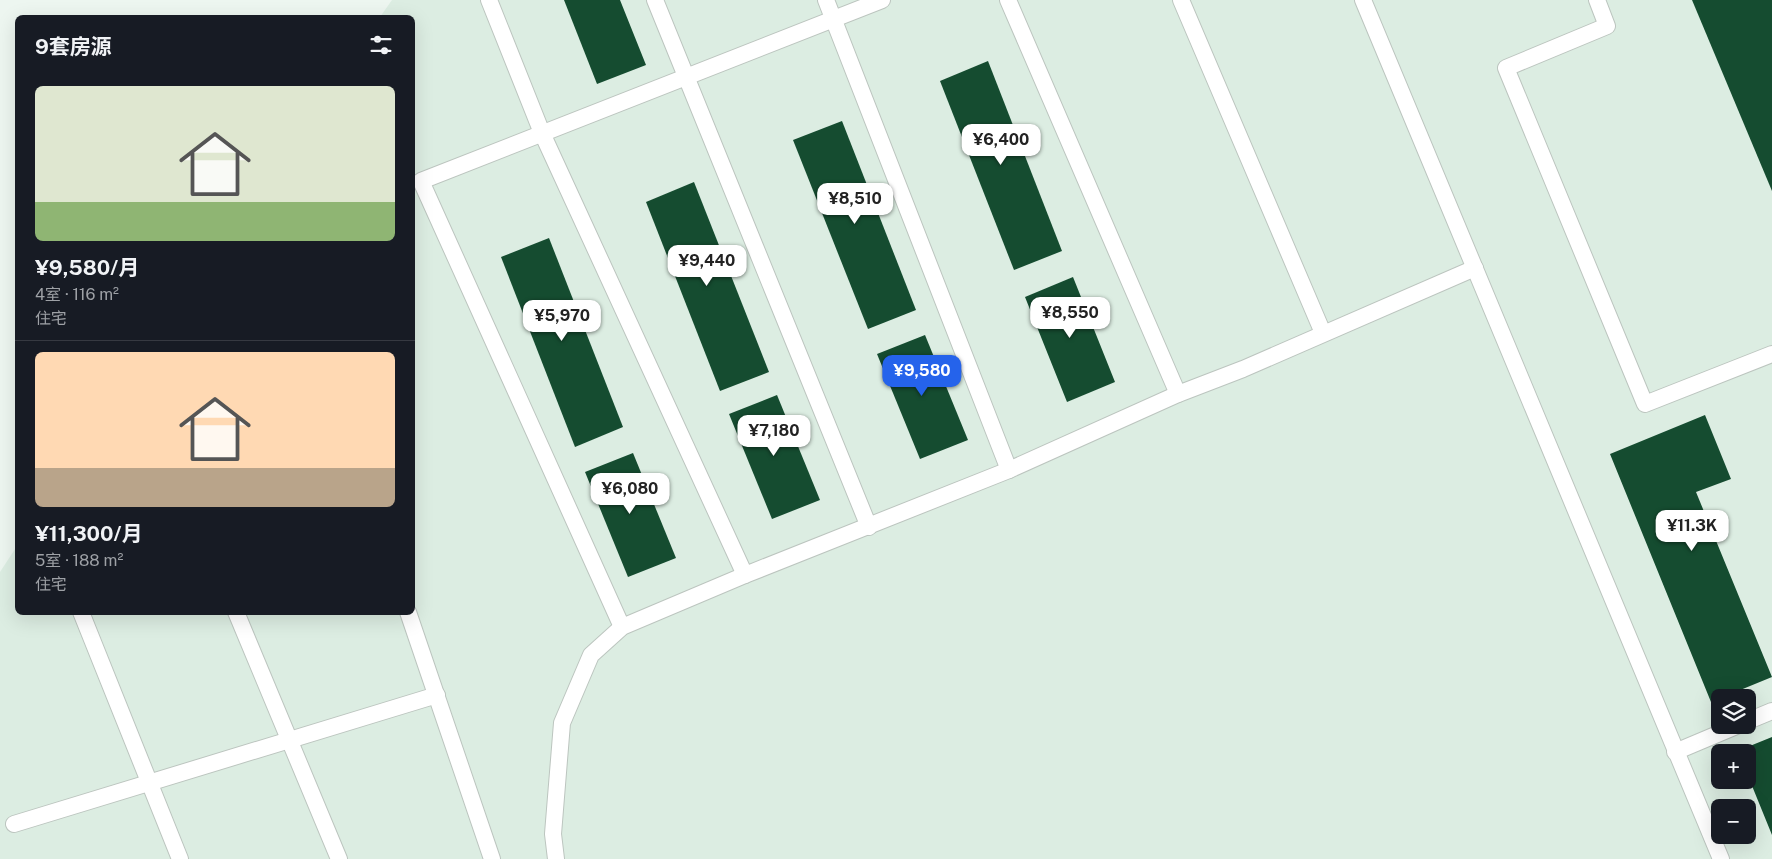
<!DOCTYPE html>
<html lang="zh">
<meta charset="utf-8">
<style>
body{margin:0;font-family:"Public Sans","Noto Sans SC",sans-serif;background:#242831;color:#f1f3f6;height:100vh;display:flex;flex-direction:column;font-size:19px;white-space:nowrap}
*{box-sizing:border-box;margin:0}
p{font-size:16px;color:#9ea1a6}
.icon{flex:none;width:28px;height:28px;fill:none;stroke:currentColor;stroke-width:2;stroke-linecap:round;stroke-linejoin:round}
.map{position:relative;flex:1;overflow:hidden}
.sheet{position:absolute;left:15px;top:15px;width:400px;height:600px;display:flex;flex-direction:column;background:#171b24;border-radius:8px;box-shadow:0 5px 20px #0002}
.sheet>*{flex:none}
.tools{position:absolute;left:1711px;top:689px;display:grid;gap:10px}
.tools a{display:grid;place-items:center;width:45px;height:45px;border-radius:8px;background:#171b24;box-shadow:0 5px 20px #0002;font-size:25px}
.price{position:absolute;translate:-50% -42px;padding:0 11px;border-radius:10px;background:#fff;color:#222;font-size:16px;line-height:32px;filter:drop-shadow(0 1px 2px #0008)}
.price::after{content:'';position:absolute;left:50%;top:30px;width:15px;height:11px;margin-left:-8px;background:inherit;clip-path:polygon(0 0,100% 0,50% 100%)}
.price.active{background:#2563eb;color:#fff}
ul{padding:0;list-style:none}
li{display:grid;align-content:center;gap:10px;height:265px;padding:0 20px}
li+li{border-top:1px solid #363941}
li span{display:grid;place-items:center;height:155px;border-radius:8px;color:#555}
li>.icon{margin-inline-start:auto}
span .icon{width:90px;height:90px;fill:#fffc;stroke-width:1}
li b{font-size:21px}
h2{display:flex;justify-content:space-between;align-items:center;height:60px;padding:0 20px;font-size:21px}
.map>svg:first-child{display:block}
</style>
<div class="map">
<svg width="1772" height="859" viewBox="0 0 1772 859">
<rect width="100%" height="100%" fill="#edf6f0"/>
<path fill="#dcede2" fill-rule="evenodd" d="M 392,0 L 1772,0 L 1772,859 L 0,859 L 0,572 L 17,546 L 18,612 L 412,612 L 412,18 L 380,17 ZM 1720,698 L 1748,698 L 1748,725 L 1720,725 ZM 1720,752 L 1748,752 L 1748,780 L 1720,780 ZM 1720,808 L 1748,808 L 1748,835 L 1720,835 Z"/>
<g fill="#154c30">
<polygon points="564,0 620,0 646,65 597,84"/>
<polygon points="1692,0 1772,0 1772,191"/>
<polygon points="988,61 1062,251 1014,270 940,81"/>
<polygon points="842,121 916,310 868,329 793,140"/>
<polygon points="694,182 769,372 720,391 646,202"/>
<polygon points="549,238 623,427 575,447 501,257"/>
<polygon points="1073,277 1115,382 1067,402 1025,297"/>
<polygon points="925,335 968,440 920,459 877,354"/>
<polygon points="777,395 820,500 772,519 729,414"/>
<polygon points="1705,415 1731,479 1696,492 1772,677 1711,702 1610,454"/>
<polygon points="633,453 676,558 628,577 585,472"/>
<polygon points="1772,737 1772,835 1748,776 1748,752 1735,752"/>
</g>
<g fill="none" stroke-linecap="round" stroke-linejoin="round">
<g stroke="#bcc5bf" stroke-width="18">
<g id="service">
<polyline points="489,0 542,133 745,575"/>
<polyline points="655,0 869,527"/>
<polyline points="826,0 1009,470"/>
<polyline points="1008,0 1178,394"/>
<polyline points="1181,0 1323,333"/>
<polyline points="1363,0 1721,859"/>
<polyline points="1597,0 1607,26 1506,68 1645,404 1772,354"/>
<polyline points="81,612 180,859"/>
<polyline points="236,612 339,859"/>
<polyline points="408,612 492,859"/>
<polyline points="622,627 421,181 882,0"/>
<polyline points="1748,721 1772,711"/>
<polyline points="1675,752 1739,725"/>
<polyline points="14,824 437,695"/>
<polyline points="556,859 553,834 562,723 591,655 622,627 745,575 1009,470 1178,394 1243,369 1475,268"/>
</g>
</g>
<use href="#service" stroke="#fff" stroke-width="16"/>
</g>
</svg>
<div class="tools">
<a><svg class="icon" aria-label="layers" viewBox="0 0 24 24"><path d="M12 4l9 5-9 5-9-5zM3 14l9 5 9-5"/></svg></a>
<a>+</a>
<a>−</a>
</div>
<b class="price" style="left:1001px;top:166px">¥6,400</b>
<b class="price" style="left:855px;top:225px">¥8,510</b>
<b class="price" style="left:707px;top:287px">¥9,440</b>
<b class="price" style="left:1070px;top:339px">¥8,550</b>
<b class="price" style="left:562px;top:342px">¥5,970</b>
<b class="price active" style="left:922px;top:397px">¥9,580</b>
<b class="price" style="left:774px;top:457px">¥7,180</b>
<b class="price" style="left:630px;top:515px">¥6,080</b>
<b class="price" style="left:1692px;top:552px">¥11.3K</b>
<section class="sheet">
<h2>9套房源<svg class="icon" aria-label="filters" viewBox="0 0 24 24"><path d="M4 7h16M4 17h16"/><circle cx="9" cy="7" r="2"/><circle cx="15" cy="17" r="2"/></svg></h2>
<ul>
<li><span style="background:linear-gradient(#dfe7d0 75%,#8fb573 0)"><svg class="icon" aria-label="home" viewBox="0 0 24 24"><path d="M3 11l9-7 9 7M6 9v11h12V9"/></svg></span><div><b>¥9,580/月</b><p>4室 · 116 m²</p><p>住宅</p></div></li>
<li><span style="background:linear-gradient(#ffd9b3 75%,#b9a48a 0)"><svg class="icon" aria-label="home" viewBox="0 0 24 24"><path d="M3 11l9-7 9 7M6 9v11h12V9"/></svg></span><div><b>¥11,300/月</b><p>5室 · 188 m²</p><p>住宅</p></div></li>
</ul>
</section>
</div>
